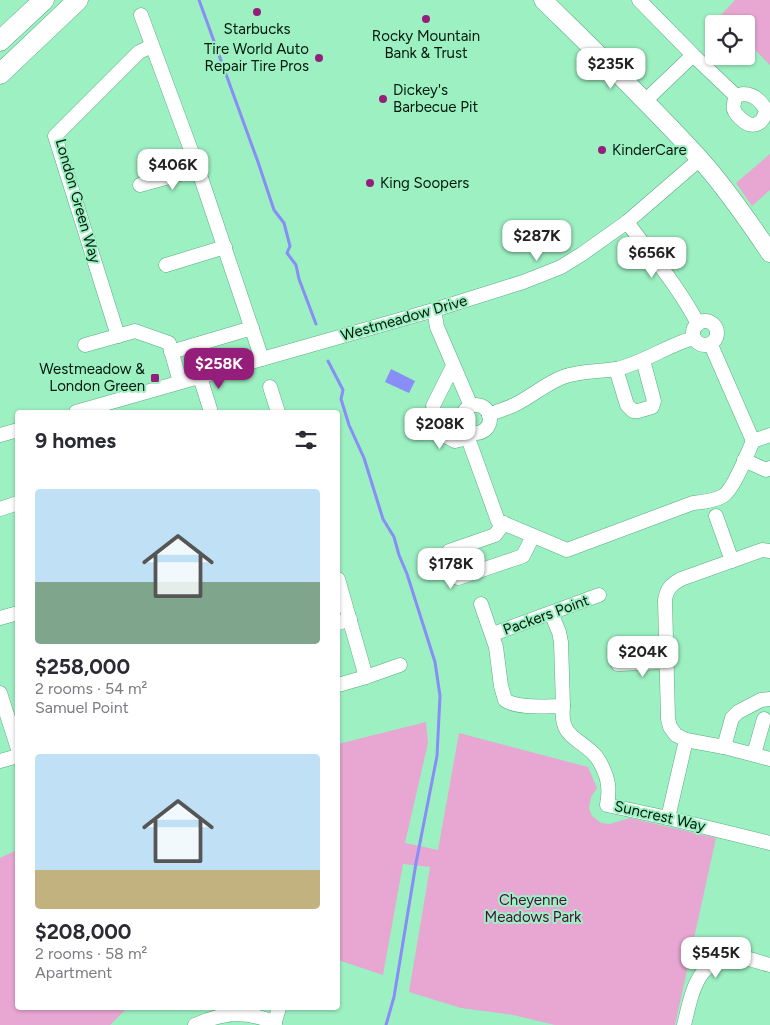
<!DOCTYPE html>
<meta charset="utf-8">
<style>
body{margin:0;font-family:Figtree,sans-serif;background:#f2f2f3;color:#2b2b33;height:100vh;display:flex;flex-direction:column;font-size:19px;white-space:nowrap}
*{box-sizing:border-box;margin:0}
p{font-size:16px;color:#7c7c81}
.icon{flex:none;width:28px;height:28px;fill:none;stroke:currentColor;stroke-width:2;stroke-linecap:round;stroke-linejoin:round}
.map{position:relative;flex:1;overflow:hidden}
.sheet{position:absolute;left:15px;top:410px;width:325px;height:600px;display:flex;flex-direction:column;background:#fff;border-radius:5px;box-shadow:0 1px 4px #0004}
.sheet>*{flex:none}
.fabs{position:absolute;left:705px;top:15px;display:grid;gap:10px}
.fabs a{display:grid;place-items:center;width:50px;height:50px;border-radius:5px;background:#fff;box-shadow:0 1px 4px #0004;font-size:25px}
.price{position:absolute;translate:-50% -42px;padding:0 11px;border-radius:10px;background:#fff;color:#222;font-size:16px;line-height:32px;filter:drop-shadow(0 1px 2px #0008)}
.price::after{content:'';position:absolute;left:50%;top:30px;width:15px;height:11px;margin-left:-8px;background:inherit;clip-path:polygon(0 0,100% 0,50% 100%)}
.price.current{background:#961e7b;color:#fff}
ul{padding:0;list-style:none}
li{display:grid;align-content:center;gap:10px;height:265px;padding:0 20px}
li span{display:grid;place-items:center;height:155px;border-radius:5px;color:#555}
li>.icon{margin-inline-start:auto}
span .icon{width:90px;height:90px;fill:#fffc;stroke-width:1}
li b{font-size:21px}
h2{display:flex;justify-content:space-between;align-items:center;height:60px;padding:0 20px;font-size:21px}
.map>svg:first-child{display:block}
</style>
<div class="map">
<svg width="770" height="1025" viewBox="0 0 770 1025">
<rect width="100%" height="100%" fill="#9df0c2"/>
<g fill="#e7a7d2">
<polygon points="735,0 770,0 770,65 746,41 746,24 727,24 720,16"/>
<polygon points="770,154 770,190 752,206 736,183"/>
<polygon points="426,722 428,743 405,843 438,850 459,733 588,767 597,788 591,797 589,808 592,816 601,823 610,824 630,818 716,838 675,1025 555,1025 513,1015 461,1008 409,992 430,867 403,864 383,975 338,960 338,744"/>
<polygon points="17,850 18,1008 127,1008 110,1025 0,1025 0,858"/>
</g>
<polygon fill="#888df7" points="391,369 415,381 409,393 385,382"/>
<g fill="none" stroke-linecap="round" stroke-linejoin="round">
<g stroke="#888df7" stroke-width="3">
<polyline points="199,0 258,162 274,210 284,223 290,246 287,253 296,265 299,279 316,324"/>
<polyline points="328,361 343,390 341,399 349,425 364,458 383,519 394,537 399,555 407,574 435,662 440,696 437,756 416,863 394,997 386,1025"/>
</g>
<g stroke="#5aac81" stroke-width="15">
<g id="minor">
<polyline points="639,0 693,55 736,96"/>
<polyline points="141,15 198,169 262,359"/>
<path d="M 743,94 C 754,94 761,101 766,110 C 763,125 752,130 740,118 C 739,117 735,113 735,112 C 732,107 734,101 736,96 Z"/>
<polyline points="645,101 693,55"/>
<polyline points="140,185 198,169"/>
<path d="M 627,222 C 651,255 679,287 698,324"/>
<polyline points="166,265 225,247"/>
<polyline points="434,310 437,327 471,406"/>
<circle cx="705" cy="333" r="12"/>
<polyline points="118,336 55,136 139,52 152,46"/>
<polyline points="85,345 135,331 169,343 180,382"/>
<polyline points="711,345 753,441"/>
<polyline points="171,352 252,328"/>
<polyline points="616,369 627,405 633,411 638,411 652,407 654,401 643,360"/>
<polyline points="200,377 211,412"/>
<polyline points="270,387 278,412"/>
<circle cx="476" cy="419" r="14"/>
<polyline points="433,406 453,366"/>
<polyline points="76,412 434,310 523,282 541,275 561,267 582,254 627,222 700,159"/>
<path d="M 489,415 C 497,411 506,409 514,405 C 531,397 545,384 563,377 C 581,370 598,372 616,369 C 644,363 667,345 694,338"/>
<polyline points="417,421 455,441 468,438"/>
<path d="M 470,431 L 468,438 L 498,521 L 567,550 L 693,503 C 702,502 715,501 723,496 C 734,489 747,454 753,441 L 770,435"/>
<polyline points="0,435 18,430"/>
<polyline points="744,460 766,470 770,468"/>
<polyline points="0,509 18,503"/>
<polyline points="716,516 732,561"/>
<polyline points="504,523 495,535 449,551 458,578 523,556 533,536"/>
<path d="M 770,551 L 762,550 L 681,579 C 671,585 667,588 665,600 L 668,719 L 670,727 L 676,735 L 686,740 L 724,747 L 770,759"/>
<polyline points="338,579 366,677"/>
<path d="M 481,604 L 496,647 L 501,686 L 505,700 C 518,709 546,706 563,706"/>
<path d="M 551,613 L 559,632 L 561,642 L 563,706 C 560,736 575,736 593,753 C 600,760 607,775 608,785 C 609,791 608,799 607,805 L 668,818 L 770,843"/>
<polyline points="0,618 18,613"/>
<polyline points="338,623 350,619"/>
<polyline points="493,634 599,595"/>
<polyline points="618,664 666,662"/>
<polyline points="338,685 366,677 400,665"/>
<polyline points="0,693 18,749"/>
<polyline points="724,747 732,718 738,712 761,700 770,699"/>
<polyline points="754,754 764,719"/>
<polyline points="0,761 18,756"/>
<polyline points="668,818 686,740"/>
<path d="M 195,1025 C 224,1012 246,1010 275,1023"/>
<polyline points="274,1025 279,1008"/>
<path d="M 684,1025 C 693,989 697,955 744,958 C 752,959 761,963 770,965"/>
</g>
</g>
<g stroke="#5aac81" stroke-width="19">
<path id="major" d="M 543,0 C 596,52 649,103 699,158 C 725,187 748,220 770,253"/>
</g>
<g stroke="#5aac81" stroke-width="21">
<g id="highway">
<polyline points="0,41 44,0"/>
<polyline points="0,74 78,0"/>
</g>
</g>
<use href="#minor" stroke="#fff" stroke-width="14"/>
<use href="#major" stroke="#fff" stroke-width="18"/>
<use href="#highway" stroke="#fff" stroke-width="20"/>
</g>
<g fill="#961e7b" stroke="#9df0c2" stroke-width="2">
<circle cx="257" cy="12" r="5"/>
<circle cx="426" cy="19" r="5"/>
<circle cx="319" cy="58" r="5"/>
<circle cx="383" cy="99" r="5"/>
<circle cx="602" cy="150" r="5"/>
<circle cx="370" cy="183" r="5"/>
<rect x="150" y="373" width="10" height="10" rx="2.5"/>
</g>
<g text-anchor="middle" stroke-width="4" stroke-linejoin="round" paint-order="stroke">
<g font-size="15" fill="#01180c" stroke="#9df0c2" text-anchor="start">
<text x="257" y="34" text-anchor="middle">Starbucks</text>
<text x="426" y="41" text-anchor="middle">Rocky Mountain<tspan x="426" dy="17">Bank &amp; Trust</tspan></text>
<text x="309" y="54" text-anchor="end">Tire World Auto<tspan x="309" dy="17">Repair Tire Pros</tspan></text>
<text x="393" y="95">Dickey's<tspan x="393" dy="17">Barbecue Pit</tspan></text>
<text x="612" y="155">KinderCare</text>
<text x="380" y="188">King Soopers</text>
<text x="145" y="374" text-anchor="end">Westmeadow &amp;<tspan x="145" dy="17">London Green</tspan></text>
</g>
<g font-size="15" fill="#01180c" stroke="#9df0c2">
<text transform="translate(78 201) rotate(74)" y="5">London Green Way</text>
<text transform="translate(404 318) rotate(-16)" y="5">Westmeadow Drive</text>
<text transform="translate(546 615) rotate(-20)" y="5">Packers Point</text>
<text transform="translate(660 816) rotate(13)" y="5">Suncrest Way</text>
</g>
<g font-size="15" fill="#4d0c3e" stroke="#9df0c2">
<text x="533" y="905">Cheyenne<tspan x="533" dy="17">Meadows Park</tspan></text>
</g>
</g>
</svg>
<div class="fabs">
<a><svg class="icon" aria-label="locate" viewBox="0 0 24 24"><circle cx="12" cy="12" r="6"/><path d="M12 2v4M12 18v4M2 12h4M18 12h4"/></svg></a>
</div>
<b class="price" style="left:611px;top:90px">$235K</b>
<b class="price" style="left:173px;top:191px">$406K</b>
<b class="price" style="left:537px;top:262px">$287K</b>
<b class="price" style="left:652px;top:279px">$656K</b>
<b class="price current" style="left:219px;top:390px">$258K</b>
<b class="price" style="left:440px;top:450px">$208K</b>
<b class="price" style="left:451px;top:590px">$178K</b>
<b class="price" style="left:643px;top:678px">$204K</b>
<b class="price" style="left:716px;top:979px">$545K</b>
<section class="sheet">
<h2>9 homes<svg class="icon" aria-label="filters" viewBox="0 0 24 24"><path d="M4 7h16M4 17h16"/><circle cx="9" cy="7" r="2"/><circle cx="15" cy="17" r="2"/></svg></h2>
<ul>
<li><span style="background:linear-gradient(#bfe0f5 60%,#7fa58c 0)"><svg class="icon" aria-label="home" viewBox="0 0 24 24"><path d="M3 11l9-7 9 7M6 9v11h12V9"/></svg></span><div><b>$258,000</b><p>2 rooms · 54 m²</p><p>Samuel Point</p></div></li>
<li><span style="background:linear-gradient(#bfe0f5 75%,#c2b280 0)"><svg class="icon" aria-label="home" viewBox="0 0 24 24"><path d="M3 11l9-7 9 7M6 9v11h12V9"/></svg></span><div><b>$208,000</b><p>2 rooms · 58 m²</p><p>Apartment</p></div></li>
</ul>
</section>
</div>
